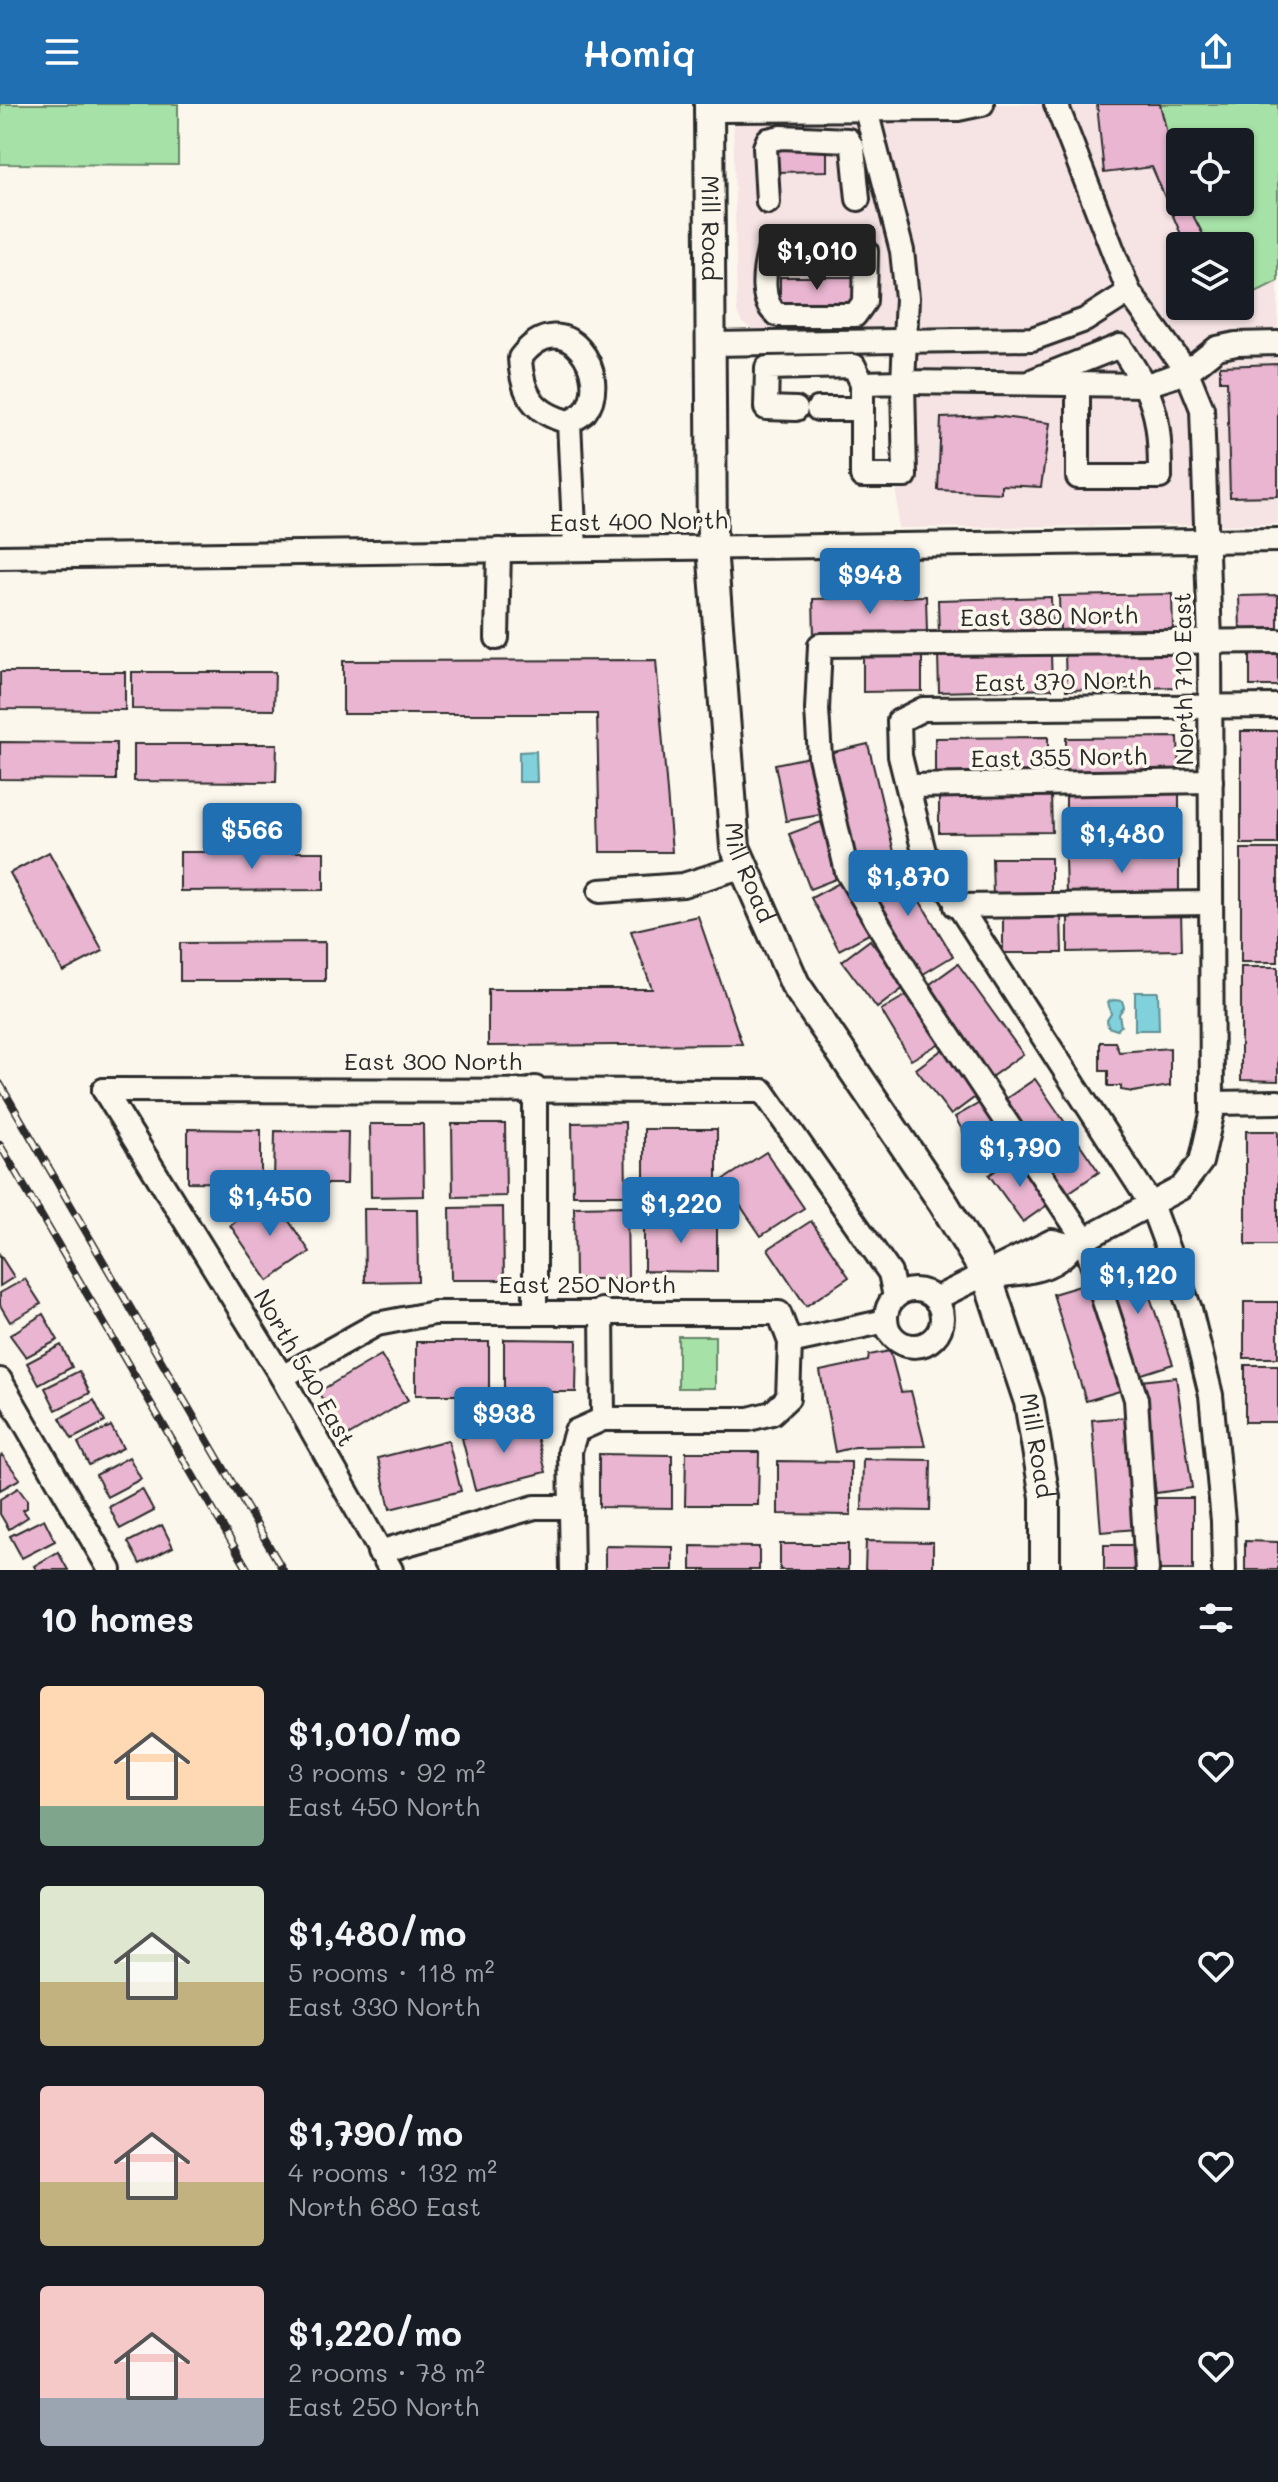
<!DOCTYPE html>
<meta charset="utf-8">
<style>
body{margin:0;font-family:Mali,sans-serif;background:#20242c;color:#f1f3f6;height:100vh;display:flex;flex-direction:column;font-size:30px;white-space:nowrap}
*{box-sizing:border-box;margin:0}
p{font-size:26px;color:#9ea1a6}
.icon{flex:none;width:44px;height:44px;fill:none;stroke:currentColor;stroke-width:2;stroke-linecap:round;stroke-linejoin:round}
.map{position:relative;height:1466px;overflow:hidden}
.sheet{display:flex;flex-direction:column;background:#171b24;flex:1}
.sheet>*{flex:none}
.controls{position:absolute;left:1166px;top:24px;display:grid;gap:16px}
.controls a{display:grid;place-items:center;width:88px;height:88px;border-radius:8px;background:#171b24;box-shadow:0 2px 6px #0004;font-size:40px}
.price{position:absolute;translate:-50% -68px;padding:0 18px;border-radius:8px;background:#1f6fb2;color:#fff;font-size:26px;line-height:52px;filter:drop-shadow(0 2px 4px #0008)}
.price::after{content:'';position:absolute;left:50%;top:48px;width:24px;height:18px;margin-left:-12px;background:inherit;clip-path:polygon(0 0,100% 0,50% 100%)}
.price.current{background:#222;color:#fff}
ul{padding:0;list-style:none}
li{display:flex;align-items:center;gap:24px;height:200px;padding:0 40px}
li span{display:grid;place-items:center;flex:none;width:224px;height:160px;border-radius:8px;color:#555}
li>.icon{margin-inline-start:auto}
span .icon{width:96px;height:96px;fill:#fffc;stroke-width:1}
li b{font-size:34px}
h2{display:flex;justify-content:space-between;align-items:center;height:96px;padding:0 40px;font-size:34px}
header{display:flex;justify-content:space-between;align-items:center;height:104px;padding:0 40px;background:#1f6fb2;color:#fff;font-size:36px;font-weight:600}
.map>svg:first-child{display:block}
</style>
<header><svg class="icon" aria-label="menu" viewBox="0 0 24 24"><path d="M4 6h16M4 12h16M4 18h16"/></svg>Homiq<svg class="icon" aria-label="share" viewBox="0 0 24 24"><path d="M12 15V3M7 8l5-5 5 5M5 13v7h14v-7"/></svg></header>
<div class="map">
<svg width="1278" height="1466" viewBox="0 0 1278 1466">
<rect width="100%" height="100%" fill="#fbf7ec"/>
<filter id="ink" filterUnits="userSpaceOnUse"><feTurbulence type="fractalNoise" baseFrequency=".0125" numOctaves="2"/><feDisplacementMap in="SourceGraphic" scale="16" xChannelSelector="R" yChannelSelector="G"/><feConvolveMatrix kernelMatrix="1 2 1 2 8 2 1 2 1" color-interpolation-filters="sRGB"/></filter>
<g filter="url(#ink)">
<path fill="#f6e3e4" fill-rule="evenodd" d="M 733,0 L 1278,0 L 1278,420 L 898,424 L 892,224 L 754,226 L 742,219 L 737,208 ZM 1180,38 L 1240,38 L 1240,98 L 1180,98 ZM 1180,142 L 1240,142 L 1240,202 L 1180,202 Z"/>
<g fill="#a6e1a7" stroke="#688669" stroke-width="2" fill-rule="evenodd">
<polygon points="0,0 178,0 178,61 0,60"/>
<path d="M 1152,0 L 1278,0 L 1278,177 L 1240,196 L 1240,142 L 1199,142 L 1173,89 ZM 1180,38 L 1240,38 L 1240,98 L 1180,98 Z"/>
<rect x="678" y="1232" width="37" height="52"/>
</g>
<g fill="#80d1db" stroke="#5e8f95" stroke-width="2">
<polygon points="536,647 537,678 519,678 519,648"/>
<polygon points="1135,888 1158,888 1159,926 1135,926"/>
<polygon points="1114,896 1122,897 1124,903 1119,910 1121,922 1117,926 1108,923 1107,916 1111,910 1108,898"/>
</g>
<g fill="#e9b5d0" stroke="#2b2b2b" stroke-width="2">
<polygon points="1097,0 1160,0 1180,83 1180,98 1186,98 1209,142 1186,142 1152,63 1104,69"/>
<polygon points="827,41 827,67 776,68 776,42"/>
<rect x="780" y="173" width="74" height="30"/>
<polygon points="1278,260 1278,392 1230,393 1227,277 1220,277 1220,262"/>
<polygon points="994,312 1050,319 1041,383 1001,381 1001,389 938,386 941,314"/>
<polygon points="1172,490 1173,526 1060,529 1059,492"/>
<polygon points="1278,491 1278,526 1240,526 1239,492"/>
<polygon points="926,492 927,529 814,532 813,495"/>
<polygon points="1051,493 1052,530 939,532 938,496"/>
<polygon points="1178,546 1179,583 1066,586 1065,549"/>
<rect x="1250" y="546" width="28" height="36"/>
<polygon points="922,548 922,587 863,588 863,549"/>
<polygon points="1051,549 1052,585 939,588 938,551"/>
<polygon points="656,556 672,748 600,748 597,610 343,610 343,557"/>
<polygon points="0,568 125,568 125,606 0,605"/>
<polygon points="132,568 275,568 274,606 132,605"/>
<rect x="1241" y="627" width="37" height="113"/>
<polygon points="1048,633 1048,671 935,672 935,634"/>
<polygon points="1178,633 1179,671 1066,672 1066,634"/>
<polygon points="0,638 116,639 116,676 0,675"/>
<polygon points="134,640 277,640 276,678 134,677"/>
<polygon points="868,640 894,748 856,758 829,649"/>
<polygon points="809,653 820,711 786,717 775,660"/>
<polygon points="1179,689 1179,727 1066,728 1066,690"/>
<polygon points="1051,690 1052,728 939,729 939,691"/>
<polygon points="821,718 841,773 810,785 789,730"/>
<rect x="1241" y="745" width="37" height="113"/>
<polygon points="49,748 103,847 63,868 10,769"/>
<polygon points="180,748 324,748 324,786 180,787"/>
<polygon points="1179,751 1179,789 1066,791 1065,753"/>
<polygon points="992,754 1051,754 1051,793 993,793"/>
<polygon points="895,756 953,852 920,872 862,776"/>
<polygon points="841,778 869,830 839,846 811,794"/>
<polygon points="1181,808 1182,846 1068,848 1068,810"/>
<polygon points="1003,810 1061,810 1062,849 1003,849"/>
<polygon points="698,812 742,940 488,942 488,885 652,885 631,827"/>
<polygon points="870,836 905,883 877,904 842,857"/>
<polygon points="325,838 325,877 180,877 180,839"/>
<polygon points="958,860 1023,950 991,973 926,883"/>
<polygon points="1241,863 1278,863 1278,977 1241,976"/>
<polygon points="910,889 940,939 911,956 881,906"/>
<polygon points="1100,938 1115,938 1119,948 1170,944 1170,982 1133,988 1121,986 1121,982 1108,982 1108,967 1100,967"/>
<polygon points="943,945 978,991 951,1011 916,965"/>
<polygon points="1035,975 1099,1068 1068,1089 1004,996"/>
<polygon points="985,996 1014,1047 983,1064 955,1013"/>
<polygon points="625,1018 626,1091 573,1091 572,1019"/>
<polygon points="370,1020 423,1020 424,1092 371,1093"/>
<polygon points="452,1020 505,1020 506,1092 453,1093"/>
<polygon points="188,1025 261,1026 261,1079 188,1078"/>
<polygon points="644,1025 717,1025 717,1078 644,1077"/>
<polygon points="275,1027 348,1028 347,1080 274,1080"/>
<rect x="1246" y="1027" width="32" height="114"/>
<polygon points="766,1048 804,1104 761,1132 723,1076"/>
<polygon points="1016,1052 1050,1099 1023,1118 989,1071"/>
<polygon points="272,1092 310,1148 268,1177 230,1121"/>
<polygon points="627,1102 628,1175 575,1175 574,1103"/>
<polygon points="503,1103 504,1176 451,1176 450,1104"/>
<polygon points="364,1105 417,1105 418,1177 365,1178"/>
<polygon points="644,1115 717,1115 717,1168 644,1167"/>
<polygon points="811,1117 849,1173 806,1202 768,1145"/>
<polygon points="0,1151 14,1173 0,1182"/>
<polygon points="1136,1152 1173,1260 1139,1271 1103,1164"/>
<polygon points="25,1175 41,1200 10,1218 0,1201 0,1189"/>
<polygon points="1090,1179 1123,1286 1086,1297 1053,1190"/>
<rect x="1244" y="1198" width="34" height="56"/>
<polygon points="43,1210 58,1236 26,1253 10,1231"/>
<polygon points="504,1235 577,1236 576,1288 504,1288"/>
<rect x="416" y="1238" width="73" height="53"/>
<polygon points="61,1241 72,1263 39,1281 27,1259"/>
<polygon points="890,1247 901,1288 911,1287 925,1342 855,1343 835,1348 820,1267 868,1257 869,1251"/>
<polygon points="381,1251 408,1296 346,1333 318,1288"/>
<rect x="1245" y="1261" width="33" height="57"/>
<polygon points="79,1267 90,1289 56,1306 45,1284"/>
<polygon points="1176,1273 1192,1384 1156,1389 1141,1277"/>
<polygon points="94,1296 105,1318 72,1335 60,1314"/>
<polygon points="1127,1313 1136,1425 1101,1428 1092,1316"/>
<polygon points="533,1317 546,1368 475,1386 462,1334"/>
<polygon points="111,1322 123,1344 89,1361 78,1339"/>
<polygon points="448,1336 461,1387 390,1405 378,1354"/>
<polygon points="686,1348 759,1348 758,1401 685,1401"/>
<polygon points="599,1350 672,1351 672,1404 599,1403"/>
<polygon points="2,1351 20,1375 0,1386 0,1353"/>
<polygon points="129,1353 141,1375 107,1393 96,1371"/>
<polygon points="863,1355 931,1356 930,1407 862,1406"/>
<polygon points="778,1357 851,1358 851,1411 778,1410"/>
<polygon points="18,1384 27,1396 27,1404 23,1406 28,1413 9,1425 0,1410 0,1395"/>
<polygon points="142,1385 154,1407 120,1425 109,1403"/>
<rect x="1156" y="1394" width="37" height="72"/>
<polygon points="44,1415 55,1437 22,1454 10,1432"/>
<polygon points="162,1421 173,1443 140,1460 128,1438"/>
<polygon points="866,1437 933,1438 933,1466 865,1466"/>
<polygon points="1245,1437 1278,1438 1278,1466 1245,1466"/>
<rect x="780" y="1440" width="68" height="26"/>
<rect x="1104" y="1441" width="33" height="25"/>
<polygon points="605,1442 673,1443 673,1466 605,1466"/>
<polygon points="691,1442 759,1443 759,1466 691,1466"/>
<polygon points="58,1448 68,1466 36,1466 34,1462"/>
</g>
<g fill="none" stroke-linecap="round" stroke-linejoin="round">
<g stroke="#2b2b2b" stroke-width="28">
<g id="minor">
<polyline points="709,6 958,5 982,0"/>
<polyline points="866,6 902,147 907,194 903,278 1146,281 1187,268 1217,244 1236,240 1278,239"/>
<polyline points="768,98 765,43 768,36 781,33 848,36 853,44 858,95"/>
<path d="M 769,148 C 764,167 759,199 778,211 L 855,211 L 865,197 L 866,147"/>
<polyline points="712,240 1032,235 1085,216 1129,188"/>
<path d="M 1034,276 L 1120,242 C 1155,294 1160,310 1160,373 L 1078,373 L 1078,281"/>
<polyline points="796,305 766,304 767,264 854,262 862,279 903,278 905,372 862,372 862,279"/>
<polyline points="818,305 862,305"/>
<path d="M 569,318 C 573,316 581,312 585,308 C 613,272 565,195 520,254 C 522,290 533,309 569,318 L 575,445"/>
<polyline points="0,453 1278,436"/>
<polyline points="497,534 499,446"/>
<polyline points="909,682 1211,677"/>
<polyline points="600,787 683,781 744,762"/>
<polyline points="956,802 1211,799"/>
<polyline points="535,984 535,1208"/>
<polyline points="104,986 763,987 890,1169 895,1193"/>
<polyline points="104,986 282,1273 391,1466"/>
<polyline points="1212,999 1278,998"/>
<path d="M 987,1172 C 1017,1170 1054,1169 1072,1142 L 1181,1084 L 1201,1058 L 1212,1010 L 1210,537 L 1202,305 L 1187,268 L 1129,188 L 1056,0"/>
<circle cx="914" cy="1214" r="28"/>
<polyline points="935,1195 1052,1137 1072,1142"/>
<polyline points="790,1238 886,1217"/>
<polyline points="282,1273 377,1220 434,1209 779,1209 790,1238 788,1294 772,1309 749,1315 603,1315"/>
<polyline points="0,1276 110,1466"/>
<polyline points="379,1448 535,1403 571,1403"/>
<polyline points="572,1466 570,1347 576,1327 603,1315 602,1206"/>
<polyline points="1147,1466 1136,1295 1084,1135 915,881 847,768 820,653 817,606 820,541 1278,537"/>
<polyline points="1224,1466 1223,1417 1211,1291 1190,1205 1151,1100 924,748 900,652 899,617 923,605 1278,602"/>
</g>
</g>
<g stroke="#2b2b2b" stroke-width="34">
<g id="major">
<path id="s1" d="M 709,0 L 712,443 L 735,743 L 795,880 L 944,1100 L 987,1172 L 1029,1298 L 1045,1393 L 1045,1466"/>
</g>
</g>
<use href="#minor" stroke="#fbf7ec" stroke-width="22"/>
<use href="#major" stroke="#fbf7ec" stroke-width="28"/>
<g stroke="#2b2b2b" stroke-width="8">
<g id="rail">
<polyline points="0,980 283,1466"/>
<polyline points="0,1041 248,1466"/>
</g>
</g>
<use href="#rail" stroke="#fbf7ec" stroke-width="5" stroke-dasharray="15" stroke-linecap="butt"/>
</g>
</g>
<g text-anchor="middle" stroke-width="7" stroke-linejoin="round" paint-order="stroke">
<g font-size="24" fill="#2b2b2b" stroke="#fbf7ec">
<text dy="8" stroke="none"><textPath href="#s1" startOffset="124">Mill Road</textPath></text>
<text transform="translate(639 418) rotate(-1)" y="8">East 400 North</text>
<text transform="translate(1049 513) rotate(-1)" y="8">East 380 North</text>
<text transform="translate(1184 575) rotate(-91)" y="8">North 710 East</text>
<text transform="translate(1063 578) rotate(-1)" y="8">East 370 North</text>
<text transform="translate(1059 654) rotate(-1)" y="8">East 355 North</text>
<text dy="8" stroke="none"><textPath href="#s1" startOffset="772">Mill Road</textPath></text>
<text x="433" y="966">East 300 North</text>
<text x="587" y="1189">East 250 North</text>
<text transform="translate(304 1264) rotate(60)" y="8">North 540 East</text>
<text dy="8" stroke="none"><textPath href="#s1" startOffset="1420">Mill Road</textPath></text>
</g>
</g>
</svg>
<div class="controls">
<a><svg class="icon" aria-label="locate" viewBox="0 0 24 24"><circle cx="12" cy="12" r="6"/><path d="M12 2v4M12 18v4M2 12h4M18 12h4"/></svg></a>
<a><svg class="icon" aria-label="layers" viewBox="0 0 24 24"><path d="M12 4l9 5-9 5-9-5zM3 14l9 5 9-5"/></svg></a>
</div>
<b class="price current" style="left:817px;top:188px">$1,010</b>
<b class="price" style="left:870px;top:512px">$948</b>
<b class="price" style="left:252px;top:767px">$566</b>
<b class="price" style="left:1122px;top:771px">$1,480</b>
<b class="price" style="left:908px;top:814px">$1,870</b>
<b class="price" style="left:1020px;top:1085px">$1,790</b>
<b class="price" style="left:270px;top:1134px">$1,450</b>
<b class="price" style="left:681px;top:1141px">$1,220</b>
<b class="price" style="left:1138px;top:1212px">$1,120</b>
<b class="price" style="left:504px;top:1351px">$938</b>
</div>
<section class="sheet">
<h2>10 homes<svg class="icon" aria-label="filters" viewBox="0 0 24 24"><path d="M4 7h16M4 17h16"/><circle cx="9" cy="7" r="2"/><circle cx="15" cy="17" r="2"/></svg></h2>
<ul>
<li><span style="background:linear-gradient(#ffd9b3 75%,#7fa58c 0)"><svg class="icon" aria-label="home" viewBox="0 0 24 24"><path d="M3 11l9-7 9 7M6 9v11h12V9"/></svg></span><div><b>$1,010/mo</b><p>3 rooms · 92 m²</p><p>East 450 North</p></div><svg class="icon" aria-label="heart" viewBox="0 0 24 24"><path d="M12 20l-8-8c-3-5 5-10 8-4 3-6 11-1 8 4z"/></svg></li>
<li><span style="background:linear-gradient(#dfe7d0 60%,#c2b280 0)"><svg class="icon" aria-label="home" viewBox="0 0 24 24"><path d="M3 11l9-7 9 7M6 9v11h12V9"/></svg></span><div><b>$1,480/mo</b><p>5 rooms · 118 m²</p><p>East 330 North</p></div><svg class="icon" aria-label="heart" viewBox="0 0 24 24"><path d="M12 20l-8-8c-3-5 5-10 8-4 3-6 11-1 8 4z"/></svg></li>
<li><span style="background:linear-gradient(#f6c9c9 60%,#c2b280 0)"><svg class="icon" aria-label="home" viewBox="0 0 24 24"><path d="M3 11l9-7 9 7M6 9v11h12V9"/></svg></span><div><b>$1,790/mo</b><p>4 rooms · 132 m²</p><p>North 680 East</p></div><svg class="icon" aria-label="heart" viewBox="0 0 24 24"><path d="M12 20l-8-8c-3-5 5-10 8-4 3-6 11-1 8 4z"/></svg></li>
<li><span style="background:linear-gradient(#f6c9c9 70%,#9aa5b1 0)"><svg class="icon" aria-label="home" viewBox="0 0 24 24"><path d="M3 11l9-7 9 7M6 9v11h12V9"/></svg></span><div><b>$1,220/mo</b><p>2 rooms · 78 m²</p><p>East 250 North</p></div><svg class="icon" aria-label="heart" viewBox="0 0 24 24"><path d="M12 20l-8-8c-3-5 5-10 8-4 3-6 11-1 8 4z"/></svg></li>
</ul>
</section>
